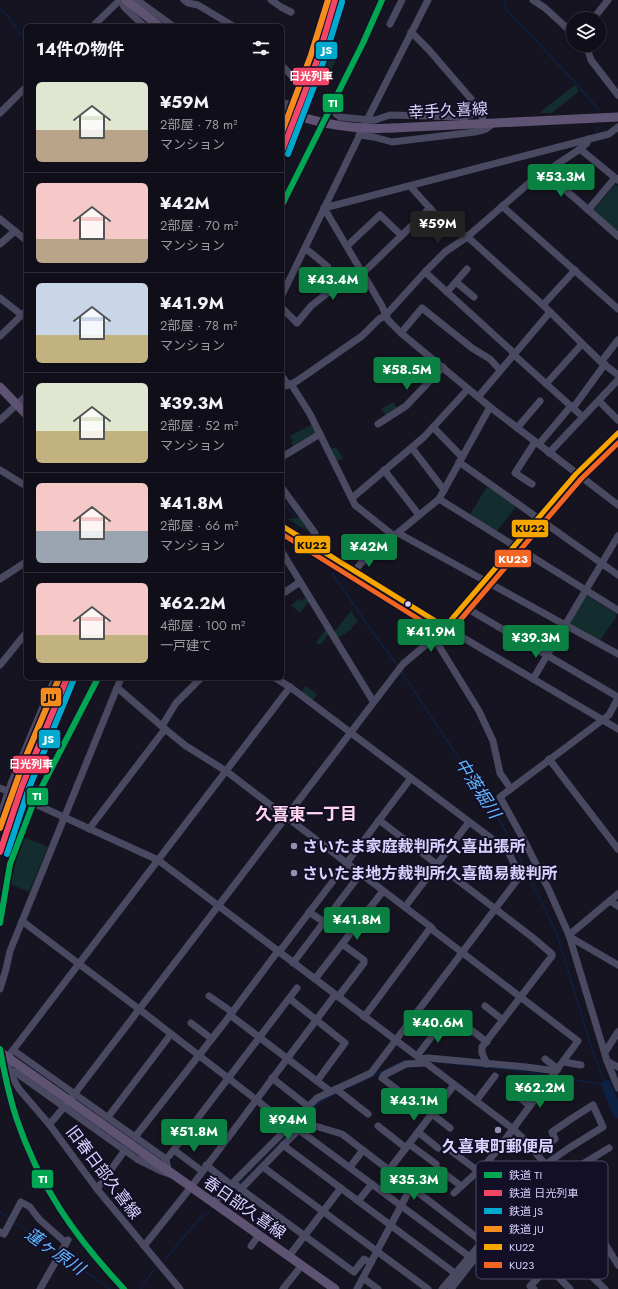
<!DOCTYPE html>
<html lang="ja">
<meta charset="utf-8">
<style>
body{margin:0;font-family:Jost,"Noto Sans JP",sans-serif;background:#191822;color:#f1f3f6;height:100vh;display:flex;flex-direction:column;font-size:15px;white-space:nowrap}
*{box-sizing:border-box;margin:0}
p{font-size:13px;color:#9c9ca2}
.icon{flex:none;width:22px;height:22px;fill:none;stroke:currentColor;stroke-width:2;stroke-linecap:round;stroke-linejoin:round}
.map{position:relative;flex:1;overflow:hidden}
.details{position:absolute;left:24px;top:24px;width:260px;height:656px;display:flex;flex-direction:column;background:#100f19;border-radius:6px;box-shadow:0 2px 10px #0003,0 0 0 1px #302f38}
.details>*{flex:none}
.tools{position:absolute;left:566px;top:12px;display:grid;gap:8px}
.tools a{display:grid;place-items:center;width:40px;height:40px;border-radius:50%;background:#100f19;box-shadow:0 2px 10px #0003,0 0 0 1px #302f38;font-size:20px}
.price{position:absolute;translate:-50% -34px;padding:0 9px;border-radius:4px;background:#0b8043;color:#fff;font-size:13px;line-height:26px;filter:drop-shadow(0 1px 2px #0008)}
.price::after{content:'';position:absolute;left:50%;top:24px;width:12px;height:9px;margin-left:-6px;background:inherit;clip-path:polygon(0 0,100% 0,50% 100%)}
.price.current{background:#222;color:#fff}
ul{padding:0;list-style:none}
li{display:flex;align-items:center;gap:12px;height:100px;padding:0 12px}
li+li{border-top:1px solid #302f38}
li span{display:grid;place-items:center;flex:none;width:112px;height:80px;border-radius:6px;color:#555}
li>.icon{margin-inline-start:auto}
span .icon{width:48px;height:48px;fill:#fffc;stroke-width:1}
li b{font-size:17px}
h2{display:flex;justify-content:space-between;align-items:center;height:48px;padding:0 12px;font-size:17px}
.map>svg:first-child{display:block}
</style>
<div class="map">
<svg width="618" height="1289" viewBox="0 0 618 1289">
<rect width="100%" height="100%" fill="#161421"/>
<g fill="#132c2d">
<polygon points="331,53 338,57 325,81 320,77"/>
<polygon points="575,85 579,91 552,113 539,113"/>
<polygon points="616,184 618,186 618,232 593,210"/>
<polygon points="393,402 398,409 387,417 381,409"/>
<polygon points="313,424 318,433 294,448 291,442 293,441 290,436"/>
<polygon points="336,447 343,458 336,462 331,449"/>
<polygon points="489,487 515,505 515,508 498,530 496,531 471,516 471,513 486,488"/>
<polygon points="301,517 312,534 288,519"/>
<polygon points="585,596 588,596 615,613 616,617 601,639 599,641 570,624 570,621"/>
<polygon points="306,597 309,601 300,613 291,605 299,599 301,601"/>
<polygon points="351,611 358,622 351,627 352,629 338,638 334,632"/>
<polygon points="326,629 329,634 320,645 316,643"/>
<polygon points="306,686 317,694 313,701 301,692"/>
<polygon points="24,837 48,847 29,892 10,884 18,853"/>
</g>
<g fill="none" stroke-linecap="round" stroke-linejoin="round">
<g stroke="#0d2144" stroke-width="1.5">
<polyline points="504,0 506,9 570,77 599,110"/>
<polyline points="0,9 8,17 26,41"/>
<polyline points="595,132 600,127"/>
<polyline points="282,499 295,517"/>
<polyline points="332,573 371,630 398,666"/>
<path d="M 401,671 L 494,811 C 509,835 521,860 533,885 C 543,904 553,923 560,944 L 594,1056 L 606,1085"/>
<polyline points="438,1062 513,1070 549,1076"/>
<polyline points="555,1076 606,1085"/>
<polyline points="350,1087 406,1060"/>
<polyline points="297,1126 321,1101 337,1093"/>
<polyline points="240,1184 293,1130"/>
<polyline points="225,1197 236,1188"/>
<polyline points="0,1212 10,1219"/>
<polyline points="13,1221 58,1252"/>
<polyline points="62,1255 110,1289"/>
<polyline points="165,1259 200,1218 209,1212"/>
<polyline points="141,1289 144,1283 156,1267"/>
</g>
<polyline stroke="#0d2144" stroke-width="10" points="606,1085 618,1113"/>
<g stroke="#4a4962" stroke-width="7">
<polyline points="123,0 123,5 125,8 144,26"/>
<polyline points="137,0 173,26"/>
<polyline points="184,0 188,3 198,5 233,26"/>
<polyline points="271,0 281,7 291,12"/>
<polyline points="533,0 545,8 568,29 573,33"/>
<polyline points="593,19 608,0"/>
<polyline points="390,24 402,0"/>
<polyline points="93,26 120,0"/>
<path d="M 411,32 L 429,50 L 478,107 C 480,113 483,117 484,123"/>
<polyline points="586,45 591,60 618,95"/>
<polyline points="282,66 296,80 299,86 282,126"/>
<polyline points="282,102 291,105"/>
<polyline points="334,109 336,114 340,117 370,120 375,120 390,115 465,117 475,113 479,113"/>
<polyline points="0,113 26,87"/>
<polyline points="359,135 374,137 392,142 475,132 486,129 494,123"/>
<polyline points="580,149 618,180"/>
<polyline points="545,172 618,236"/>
<polyline points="410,186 436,215 471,240 543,305 601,362 618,375"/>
<polyline points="502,206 618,309"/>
<polyline points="324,208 382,306 388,320 401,333 490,407 618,505"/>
<polyline points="324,208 601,136 609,134 618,127"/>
<polyline points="588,210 615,178"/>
<polyline points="0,219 26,240"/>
<polyline points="0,244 15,231"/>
<polyline points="347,246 380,215 401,235"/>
<polyline points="425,272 514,353"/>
<polyline points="363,273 430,208"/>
<polyline points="456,282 474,297"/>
<polyline points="447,292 467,269"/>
<polyline points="282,295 367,120 428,0"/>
<polyline points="0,298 22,315"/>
<polyline points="543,305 575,270"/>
<path d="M 282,308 L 297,323 L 311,306 L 330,291 L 323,280 C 324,275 329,273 328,267 L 310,252 L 305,249"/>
<polyline points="401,333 422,308 472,348 490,359 500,370"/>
<polyline points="0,336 26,311"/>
<polyline points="513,354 583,417"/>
<polyline points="601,362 618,340"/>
<polyline points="282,376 288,385"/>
<polyline points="291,384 310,414 355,505 394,536"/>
<polyline points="546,384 582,344"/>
<polyline points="282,387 291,384 297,381 362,336 379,319 385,316 425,272 445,252 467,237 529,183 580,149 587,143 588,139"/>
<polyline points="478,397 550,312"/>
<polyline points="599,401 618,420"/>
<polyline points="573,408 605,364"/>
<polyline points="0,420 26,396"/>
<polyline points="378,424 406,406 443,367"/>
<polyline points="433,427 462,457"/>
<polyline points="517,428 540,401"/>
<polyline points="539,444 571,406"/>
<polyline points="412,448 444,490"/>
<polyline points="549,453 618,380"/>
<polyline points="282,457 320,434"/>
<polyline points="459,462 618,575"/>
<polyline points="0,470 26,486"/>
<polyline points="384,470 419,515"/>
<polyline points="532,484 515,473 535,442"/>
<polyline points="282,488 315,533 310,543"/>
<polyline points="352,498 424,437 468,389"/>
<polyline points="439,499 618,610"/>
<polyline points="282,526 445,627 618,729"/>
<polyline points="398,533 618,654"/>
<polyline points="282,552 373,701"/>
<polyline points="355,571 361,563 439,499 490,407"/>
<polyline points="0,579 26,562"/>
<polyline points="282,594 300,582"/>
<polyline points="463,606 618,697"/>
<polyline points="434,638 479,711 493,741 500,773 511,789"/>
<polyline points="0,665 26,633"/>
<polyline points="533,679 618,536"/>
<polyline points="117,688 120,690 165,729 186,746 226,771 431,927 434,931 578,1041 498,1149 486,1164 454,1193"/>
<polyline points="618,698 609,715 500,797 526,844 549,890 569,935 607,1061 618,1088"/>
<polyline points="162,726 176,703 201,678"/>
<polyline points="549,759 618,849"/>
<polyline points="0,788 158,860 513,1129 523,1138 558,1179 596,1229 618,1265"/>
<polyline points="0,816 12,781 55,678"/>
<polyline points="379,820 532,937 552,954 552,956 482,1047 482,1053 487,1064"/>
<polyline points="89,829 165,729"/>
<polyline points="610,901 618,906"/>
<polyline points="405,907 469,822"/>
<polyline points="309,912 324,922"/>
<polyline points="22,921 139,1009 290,1126 299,1130 470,1257"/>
<polyline points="569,935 618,894"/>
<polyline points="570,937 618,965"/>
<polyline points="293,963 361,873"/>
<polyline points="315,979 383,891"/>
<polyline points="0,989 6,969 10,951 121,678"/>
<polyline points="209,996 232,1012"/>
<polyline points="338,997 364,963 364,960 342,944"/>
<polyline points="290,999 345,1043 317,1081"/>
<polyline points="485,1006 503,1020"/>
<polyline points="230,1015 330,1091"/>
<polyline points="364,1017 431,927"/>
<polyline points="191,1023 212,1039"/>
<polyline points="462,1023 487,1042"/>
<polyline points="13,1050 166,1159 168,1170"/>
<polyline points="605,1052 618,1032"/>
<polyline points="6,1055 11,1075 19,1089 49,1124 97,1189 180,1289"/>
<polyline points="417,1056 445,1019"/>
<polyline points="7,1058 290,687"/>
<polyline points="419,1059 428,1058 526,1067 556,1071"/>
<polyline points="545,1059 558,1069"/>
<polyline points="607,1061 618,1067"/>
<polyline points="564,1062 581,1065"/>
<polyline points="10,1071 15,1072 137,1159 161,1171 172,1175"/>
<polyline points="272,1078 309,1107"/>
<polyline points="336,1089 368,1114"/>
<polyline points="399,1091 382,1078 384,1075 406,1064 425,1063"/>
<polyline points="519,1097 530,1106"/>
<polyline points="413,1099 450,1128"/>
<polyline points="476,1101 495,1076"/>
<polyline points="108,1117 171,1034"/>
<polyline points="49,1124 55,1118 76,1092 403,664 434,638 451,621 576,474 618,433"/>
<polyline points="378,1126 406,1148"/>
<polyline points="418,1132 438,1148"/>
<polyline points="135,1137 225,1022 275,955 283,947 411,778"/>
<polyline points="409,1144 436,1164"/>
<polyline points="283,1145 456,1274"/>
<polyline points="174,1150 202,1171"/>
<polyline points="450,1150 478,1171"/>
<polyline points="536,1152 555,1139 552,1132 571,1119 593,1105 603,1127 569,1148 546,1164"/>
<polyline points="169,1156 297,988"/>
<polyline points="206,1165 229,1183 236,1185 241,1189 354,1272 364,1259 371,1263"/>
<polyline points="263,1167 428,1289"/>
<polyline points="350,1167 363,1150"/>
<polyline points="437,1168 461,1186"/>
<polyline points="389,1170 454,1085"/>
<polyline points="97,1189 125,1150"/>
<polyline points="241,1189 305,1123 342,1134 480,1240 486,1246"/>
<polyline points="358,1201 372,1184"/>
<polyline points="214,1202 317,1098 371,1073 520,876 508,851 290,687 275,678"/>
<polyline points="0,1232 4,1234 21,1202 30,1207 39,1219 66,1243"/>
<polyline points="144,1246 191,1187 335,995"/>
<polyline points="251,1246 259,1235"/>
<polyline points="565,1251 605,1289"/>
<polyline points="289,1256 341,1188"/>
<polyline points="363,1278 378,1289"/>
<polyline points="40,1289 68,1240"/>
<polyline points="283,1289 302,1265"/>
<polyline points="357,1289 411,1187"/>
<polyline points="442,1289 477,1248 480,1246 486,1246"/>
<polyline points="451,1289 476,1257 486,1246 558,1179 609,1148"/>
<polyline points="534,1289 530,1286 592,1224"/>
<polyline points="570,1289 530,1248 575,1202"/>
</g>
<g stroke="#5e5373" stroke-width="9">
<polyline points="126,0 159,26"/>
<polyline points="393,128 618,117"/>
<polyline points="0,387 26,414"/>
<polyline points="98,1121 335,1289"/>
</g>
<g stroke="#5e5373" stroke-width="9">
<path d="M 282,110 C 317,124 355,130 393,128"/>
<polyline points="0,1052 98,1121"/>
</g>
<g stroke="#130f26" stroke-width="8">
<g id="bus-1">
<polyline points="282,526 445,627"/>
<polyline points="445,627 576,474 618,433"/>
</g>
</g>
<g stroke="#130f26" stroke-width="8">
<g id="bus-2">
<polyline points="282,534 441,633"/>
<polyline points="450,632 581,479 618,443"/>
</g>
</g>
<use href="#bus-1" stroke="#f7a600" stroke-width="5"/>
<use href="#bus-2" stroke="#f26522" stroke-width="5"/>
<g stroke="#130f26" stroke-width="9">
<g id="rail-1">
<polyline points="282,205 363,43 382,0"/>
<polyline points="0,923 10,864 33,804 98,678"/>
<path d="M 0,1049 C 4,1072 9,1095 16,1117 C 39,1186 75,1237 124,1289"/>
</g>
</g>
<g stroke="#130f26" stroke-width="9">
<g id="rail-2">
<polyline points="282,151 318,58 335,0"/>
<polyline points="0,852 22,786 67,678"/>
</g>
</g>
<g stroke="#130f26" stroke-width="9">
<g id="rail-3">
<polyline points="288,154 324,60 342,2"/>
<polyline points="7,854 29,788 73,681"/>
</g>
</g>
<g stroke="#130f26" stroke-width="9">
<g id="rail-4">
<polyline points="282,132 311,55 328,0"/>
<polyline points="0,828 24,761 59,678"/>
</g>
</g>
<use href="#rail-1" stroke="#00a651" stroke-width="6"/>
<use href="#rail-2" stroke="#f34667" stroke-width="6"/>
<use href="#rail-3" stroke="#00a9ce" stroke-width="6"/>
<use href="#rail-4" stroke="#f68b1e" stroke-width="6"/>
</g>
<circle fill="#d9d4ff" stroke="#130f26" stroke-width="1.5" cx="408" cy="604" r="3.5"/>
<g fill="#9591b1" stroke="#130f26" stroke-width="1.5">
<circle cx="294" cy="846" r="4"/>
<circle cx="294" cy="873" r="4"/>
<circle cx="498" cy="1130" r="4"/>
</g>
<g text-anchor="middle" stroke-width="4" stroke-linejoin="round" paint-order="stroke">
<g font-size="16" fill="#d9d4ff" stroke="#130f26">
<text transform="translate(448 110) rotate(-3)" y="6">幸手久喜線</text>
<text transform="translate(104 1172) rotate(53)" y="6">旧春日部久喜線</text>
<text transform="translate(245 1207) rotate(35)" y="6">春日部久喜線</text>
</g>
<g font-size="16" font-weight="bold" fill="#d9d4ff" stroke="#130f26" text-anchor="start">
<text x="302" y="852">さいたま家庭裁判所久喜出張所</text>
<text x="302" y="879">さいたま地方裁判所久喜簡易裁判所</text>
<text x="498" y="1152" text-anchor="middle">久喜東町郵便局</text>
</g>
<g font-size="17" font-style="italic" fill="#62b6ff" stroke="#130f26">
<text transform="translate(478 788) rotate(57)" y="6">中落堀川</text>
<text transform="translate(55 1251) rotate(35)" y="6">蓮ヶ原川</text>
</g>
<g font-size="17" font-weight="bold" fill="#ffd6f0" stroke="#130f26">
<text x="306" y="820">久喜東一丁目</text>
</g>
</g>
<rect x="476" y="1161" width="132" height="118" rx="6" fill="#130f26" stroke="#4e4a67" stroke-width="1"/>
<rect x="484" y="1172" width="18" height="6" fill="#00a651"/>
<rect x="484" y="1190" width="18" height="6" fill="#f34667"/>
<rect x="484" y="1208" width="18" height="6" fill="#00a9ce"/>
<rect x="484" y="1226" width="18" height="6" fill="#f68b1e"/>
<rect x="484" y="1244" width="18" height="6" fill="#f7a600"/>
<rect x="484" y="1262" width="18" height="6" fill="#f26522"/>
<g font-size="11" fill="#d9d4ff">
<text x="509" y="1179">鉄道 TI</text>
<text x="509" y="1197">鉄道 日光列車</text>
<text x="509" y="1215">鉄道 JS</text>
<text x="509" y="1233">鉄道 JU</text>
<text x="509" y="1251">KU22</text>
<text x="509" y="1269">KU23</text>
</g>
<g stroke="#130f26" stroke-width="1.5">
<rect x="315" y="41" width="23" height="19" rx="4" fill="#00a9ce"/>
<rect x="292" y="67" width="38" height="19" rx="4" fill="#f34667"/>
<rect x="322" y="93" width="22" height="20" rx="4" fill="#00a651"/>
<rect x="511" y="519" width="38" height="19" rx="4" fill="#f7a600"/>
<rect x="294" y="535" width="37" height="19" rx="4" fill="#f7a600"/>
<rect x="494" y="549" width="38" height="19" rx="4" fill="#f26522"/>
<rect x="40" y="687" width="22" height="20" rx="4" fill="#f68b1e"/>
<rect x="38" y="729" width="23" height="20" rx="4" fill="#00a9ce"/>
<rect x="12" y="755" width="38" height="19" rx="4" fill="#f34667"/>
<rect x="26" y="787" width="23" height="19" rx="4" fill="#00a651"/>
<rect x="31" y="1169" width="23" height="20" rx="4" fill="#00a651"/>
</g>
<g font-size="11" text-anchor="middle" font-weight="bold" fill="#fff">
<text x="327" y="54">JS</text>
<text x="311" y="80">日光列車</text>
<text x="333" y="107">TI</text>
<text x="513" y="563">KU23</text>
<text x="49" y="743">JS</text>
<text x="31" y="768">日光列車</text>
<text x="37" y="800">TI</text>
<text x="43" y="1183">TI</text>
</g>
<g font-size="11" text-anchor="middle" font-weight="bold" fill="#111">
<text x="530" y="532">KU22</text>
<text x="312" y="549">KU22</text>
<text x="51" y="701">JU</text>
</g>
</svg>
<div class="tools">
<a><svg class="icon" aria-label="layers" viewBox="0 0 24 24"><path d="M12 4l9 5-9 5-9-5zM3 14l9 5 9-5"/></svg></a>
</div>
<b class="price" style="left:561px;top:198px">¥53.3M</b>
<b class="price current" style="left:438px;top:245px">¥59M</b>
<b class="price" style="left:333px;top:301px">¥43.4M</b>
<b class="price" style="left:407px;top:391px">¥58.5M</b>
<b class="price" style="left:369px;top:568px">¥42M</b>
<b class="price" style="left:431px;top:653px">¥41.9M</b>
<b class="price" style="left:536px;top:659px">¥39.3M</b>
<b class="price" style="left:357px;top:941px">¥41.8M</b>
<b class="price" style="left:438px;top:1044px">¥40.6M</b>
<b class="price" style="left:540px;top:1109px">¥62.2M</b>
<b class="price" style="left:414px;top:1122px">¥43.1M</b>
<b class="price" style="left:288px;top:1141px">¥94M</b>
<b class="price" style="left:194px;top:1153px">¥51.8M</b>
<b class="price" style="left:414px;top:1201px">¥35.3M</b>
<section class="details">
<h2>14件の物件<svg class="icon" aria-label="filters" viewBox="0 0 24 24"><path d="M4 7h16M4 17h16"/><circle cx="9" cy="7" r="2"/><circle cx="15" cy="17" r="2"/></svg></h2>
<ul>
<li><span style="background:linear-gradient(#dfe7d0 60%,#b9a48a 0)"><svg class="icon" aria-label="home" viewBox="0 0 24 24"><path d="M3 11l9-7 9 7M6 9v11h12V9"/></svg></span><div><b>¥59M</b><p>2部屋 · 78 m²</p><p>マンション</p></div></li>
<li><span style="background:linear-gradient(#f6c9c9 70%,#b9a48a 0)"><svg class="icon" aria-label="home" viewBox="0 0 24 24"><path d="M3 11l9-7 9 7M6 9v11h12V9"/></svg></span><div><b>¥42M</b><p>2部屋 · 70 m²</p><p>マンション</p></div></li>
<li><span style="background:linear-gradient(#c9d6e8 65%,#c2b280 0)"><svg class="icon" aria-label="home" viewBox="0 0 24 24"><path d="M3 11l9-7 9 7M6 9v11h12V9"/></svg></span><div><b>¥41.9M</b><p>2部屋 · 78 m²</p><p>マンション</p></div></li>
<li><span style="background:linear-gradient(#dfe7d0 60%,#c2b280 0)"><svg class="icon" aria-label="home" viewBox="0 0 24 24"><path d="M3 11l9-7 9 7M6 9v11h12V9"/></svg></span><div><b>¥39.3M</b><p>2部屋 · 52 m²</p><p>マンション</p></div></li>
<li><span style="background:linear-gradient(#f6c9c9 60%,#9aa5b1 0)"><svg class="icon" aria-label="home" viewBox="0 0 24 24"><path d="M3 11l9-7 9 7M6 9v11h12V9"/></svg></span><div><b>¥41.8M</b><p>2部屋 · 66 m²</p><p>マンション</p></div></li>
<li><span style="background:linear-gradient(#f6c9c9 65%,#c2b280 0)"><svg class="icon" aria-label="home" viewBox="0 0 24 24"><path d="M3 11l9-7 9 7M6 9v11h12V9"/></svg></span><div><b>¥62.2M</b><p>4部屋 · 100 m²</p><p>一戸建て</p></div></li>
</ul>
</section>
</div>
